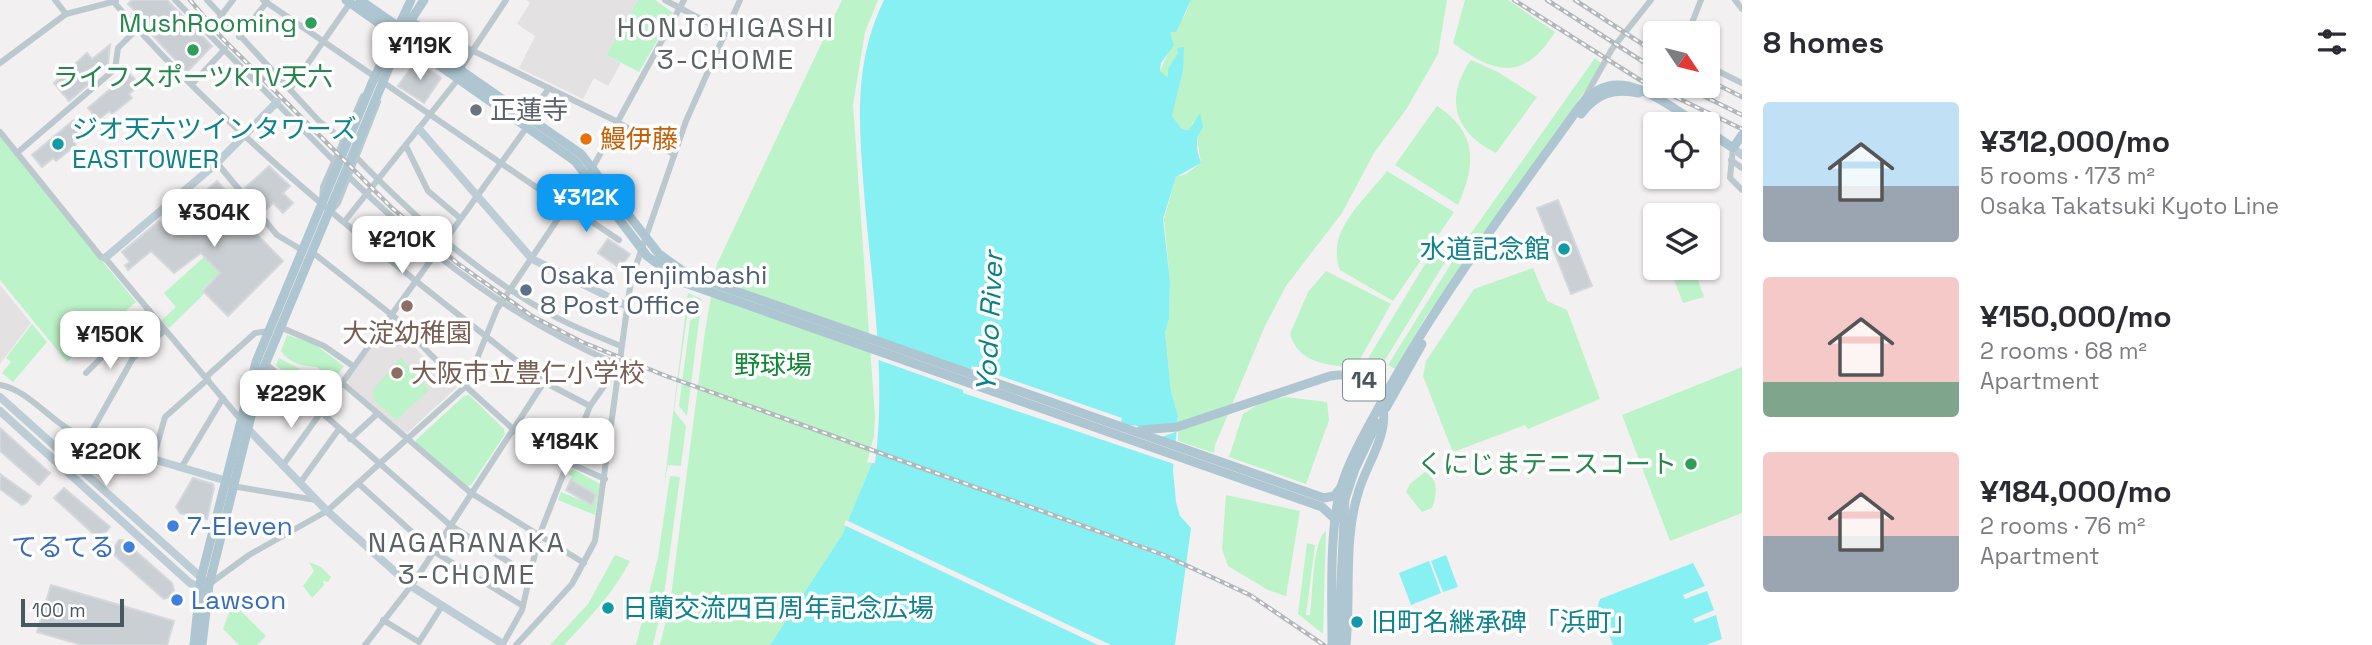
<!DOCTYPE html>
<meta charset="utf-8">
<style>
body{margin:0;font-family:"Space Grotesk","Noto Sans JP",sans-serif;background:#f7f7f7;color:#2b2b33;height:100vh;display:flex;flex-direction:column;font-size:26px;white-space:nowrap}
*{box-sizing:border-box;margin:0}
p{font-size:23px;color:#7c7c81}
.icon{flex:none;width:38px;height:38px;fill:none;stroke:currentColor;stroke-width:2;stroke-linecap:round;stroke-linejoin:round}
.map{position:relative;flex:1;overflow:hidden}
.sheet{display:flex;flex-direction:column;background:#fff;width:630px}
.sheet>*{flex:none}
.needle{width:46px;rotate:125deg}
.buttons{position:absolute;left:1643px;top:21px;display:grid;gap:14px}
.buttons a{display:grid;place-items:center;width:77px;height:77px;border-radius:7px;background:#fff;box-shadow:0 2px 5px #0004;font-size:35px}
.scale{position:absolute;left:21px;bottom:18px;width:103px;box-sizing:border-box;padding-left:7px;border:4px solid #47585f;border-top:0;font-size:19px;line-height:24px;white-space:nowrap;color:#47585f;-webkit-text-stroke:5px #fff;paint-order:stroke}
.price{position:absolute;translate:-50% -60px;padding:0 16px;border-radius:14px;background:#fff;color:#222;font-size:23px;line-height:46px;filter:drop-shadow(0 2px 4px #0008)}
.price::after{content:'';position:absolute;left:50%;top:42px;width:21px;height:16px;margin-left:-10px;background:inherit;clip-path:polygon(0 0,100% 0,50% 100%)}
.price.current{background:#0d9af0;color:#fff}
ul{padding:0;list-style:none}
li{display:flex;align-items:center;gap:21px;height:175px;padding:0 21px}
li span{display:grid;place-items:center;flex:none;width:196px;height:140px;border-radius:7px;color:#555}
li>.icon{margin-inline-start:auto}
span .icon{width:84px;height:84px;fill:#fffc;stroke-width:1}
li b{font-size:30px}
h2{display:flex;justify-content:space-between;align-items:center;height:84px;padding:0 21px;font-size:30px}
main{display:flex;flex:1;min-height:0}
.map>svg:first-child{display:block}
</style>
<main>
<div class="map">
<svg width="1742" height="645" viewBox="0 0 1742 645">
<rect width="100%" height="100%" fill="#f3f0f1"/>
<g fill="#e4e1e3">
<polygon points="526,0 638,0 606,55 621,63 608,86 594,78 583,99 519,68 535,36 517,24 530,3"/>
<polygon points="0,285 31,323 0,364"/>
<polygon points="389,324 393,324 431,365 455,384 456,388 407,433 402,432 349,384 348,380"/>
</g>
<g fill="#bdf3c8">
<polygon points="638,0 655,0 673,13 639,72 606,55"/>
<polygon points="842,0 878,0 865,32 853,105 875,417 874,436 867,462 872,463 842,535 770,645 660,645 670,604 705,331 717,264"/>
<polygon points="1191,0 1447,0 1438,54 1407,108 1374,153 1342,213 1286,286 1265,326 1215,445 1214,453 1178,441 1178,416 1171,391 1165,332 1169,319 1170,281 1164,219 1176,177 1186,174 1201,163 1197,138 1203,127 1193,122 1190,130 1182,129 1172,116 1183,71 1178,53 1168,79 1160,71 1171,47 1170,32 1185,15"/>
<path d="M 1465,0 L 1508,0 L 1555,32 C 1524,82 1494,74 1453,43 Z"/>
<polygon points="1595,58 1603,65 1426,317 1395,369 1388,365 1462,246"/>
<path d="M 1471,60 L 1498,72 L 1537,97 L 1496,153 C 1454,133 1444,98 1471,60 Z"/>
<path d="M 1437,106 C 1478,133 1476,164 1458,205 L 1395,165 Z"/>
<polygon points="0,137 136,302 67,362 0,280"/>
<path d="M 1387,171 L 1454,212 L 1393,301 L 1340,270 C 1325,231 1365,200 1387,171 Z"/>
<polygon points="1436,246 1450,254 1377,373 1364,365"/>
<polygon points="204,257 219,273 202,290 205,293 169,328 162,320 176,307 164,293"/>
<polygon points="1533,268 1547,301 1567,310 1600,399 1528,429 1525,425 1456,451 1452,450 1423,376 1426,361 1474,289"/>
<polygon points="1681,268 1694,268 1704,297 1683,303 1671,272"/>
<path d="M 1326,271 L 1391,304 L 1355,368 C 1326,364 1299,364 1290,334 L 1308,292 Z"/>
<polygon points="688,293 702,299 687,317 674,411 686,426 681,466 668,465 664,486"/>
<polygon points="700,313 687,416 679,406 690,321"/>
<polygon points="32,324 47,342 13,382 2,373 11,362 6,358"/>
<path d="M 287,335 L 314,344 L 344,366 L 319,399 L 313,398 L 276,365 L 279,358 L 300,369 L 308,384 L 321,388 L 327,383 L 327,376 L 317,367 C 302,366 290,364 281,351 Z"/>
<polygon points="401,358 429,390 396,420 374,400 373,389"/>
<polygon points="1742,367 1742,513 1670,541 1622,415"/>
<polygon points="469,395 504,429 505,434 471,485 467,486 416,444 416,440 464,396"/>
<polygon points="1286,397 1327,402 1329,420 1306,484 1229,457 1243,414 1262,402"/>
<polygon points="573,469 600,484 595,515 558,500 561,492 593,505 597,495 571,479 572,476 568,474"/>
<path d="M 1426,471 C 1439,481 1437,495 1432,508 L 1422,512 L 1406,492 L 1410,484 Z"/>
<polygon points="670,476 680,477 663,603 653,645 636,645 658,557"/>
<polygon points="1226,495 1300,511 1286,596 1268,590 1228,566 1222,549"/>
<path d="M 1326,530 L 1323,634 L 1298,614 L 1307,543 L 1315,545 L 1306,615 L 1310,615 C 1313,596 1312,543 1326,530 Z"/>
<path d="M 615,555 L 630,561 C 613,594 589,618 564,645 L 550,645 L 588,604 Z"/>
<polygon points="309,562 321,567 331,577 328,582 323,581 324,585 312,598 303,586 314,571"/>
<polygon points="237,607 266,636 257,645 239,645 223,629 229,613"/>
</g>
<g fill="#87f0f2">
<path d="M 884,0 L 1191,0 L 1176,32 L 1170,32 L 1174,45 L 1161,63 L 1160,71 L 1168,78 L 1168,69 L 1178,53 L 1177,48 L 1184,47 L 1183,71 L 1172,116 L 1182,129 L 1189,130 L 1200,113 L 1203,127 L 1197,138 L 1197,150 L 1201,163 L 1176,177 L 1163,219 L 1170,281 L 1169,319 L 1165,332 L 1171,391 L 1178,416 L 1173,470 L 1176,502 L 1180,516 L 1191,528 L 1175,645 L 770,645 L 842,535 L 872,463 L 875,463 C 887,375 871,281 864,192 C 859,124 853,64 884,0 Z"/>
<polygon points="1446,555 1458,587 1443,592 1431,561"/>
<polygon points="1429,561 1441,593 1411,605 1399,573"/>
<polygon points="1693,563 1705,586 1683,595 1685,599 1707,591 1714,610 1693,619 1695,623 1716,615 1722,639 1706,645 1613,645 1598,605 1600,599"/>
</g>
<g fill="#f3f0f1">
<polygon points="871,335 971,370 972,366 1122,418 1121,422 1128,425 1181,430 1162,437 1181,444 1177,465 963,393 963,390 873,358"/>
<polygon points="846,520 1111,645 1098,645 844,525"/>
</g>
<g fill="#cacfd3" stroke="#d4d8dc" stroke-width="2">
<polygon points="132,0 167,0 212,46 187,72 150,33 154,29 141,17 138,20 132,14 135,11 128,4"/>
<polygon points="110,45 108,65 86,81 89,84 69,101 54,83 87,53 92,59"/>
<polygon points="416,61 441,78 424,103 398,86"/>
<polygon points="129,73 140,85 129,94 132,98 112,114 109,111 98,120 88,108"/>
<polygon points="74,120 84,132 73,141 76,145 56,161 53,158 42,167 32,155"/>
<polygon points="269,166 290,186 283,193 293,203 283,213 273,203 266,210 245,188"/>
<polygon points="217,181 244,211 239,216 283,261 228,316 203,291 220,273 201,253 174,273 151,251 128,270 125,265 130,262 122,252 159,221 172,237 208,206 201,195"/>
<polygon points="1558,200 1592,286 1571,294 1537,208"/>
<polygon points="608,239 630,254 623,264 620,261 617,266 598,253"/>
<polygon points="0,428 50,473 39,485 0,451"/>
<polygon points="0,474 31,496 27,502 22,505 0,489"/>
<polygon points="193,478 213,484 214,488 207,519 180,513 176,507"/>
<polygon points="571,480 596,495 592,505 566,490"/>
<polygon points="64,488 110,527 106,532 96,536 54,498"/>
<polygon points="119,540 123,540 172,583 174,590 169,597 164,599 111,552"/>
<polygon points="51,585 174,621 167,645 82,645 37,632"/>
</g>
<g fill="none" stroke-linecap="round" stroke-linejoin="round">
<g stroke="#bbc8ce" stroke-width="6">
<polyline points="55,0 66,14"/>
<path d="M 112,0 C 238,146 393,263 544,382 L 590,406"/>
<polyline points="175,0 334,161"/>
<polyline points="207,0 319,121 343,140"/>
<polyline points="263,0 565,207"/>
<polyline points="665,0 725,32"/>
<polyline points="1735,0 1742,9"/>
<polyline points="220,17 233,0"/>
<polyline points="410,20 616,121 673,154"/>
<polyline points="1688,33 1701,0"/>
<polyline points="239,37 267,2"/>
<polyline points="0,63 66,14 116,1"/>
<polyline points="1708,66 1742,83"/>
<polyline points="461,68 506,0"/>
<polyline points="192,84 225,49"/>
<polyline points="290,89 350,3"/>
<polyline points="1584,99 1612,49 1651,0"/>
<polyline points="529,117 549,88"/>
<polyline points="0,132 101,257 105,258 241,420"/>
<polyline points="406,146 428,191 460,218"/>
<polyline points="1736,149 1733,148 1730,178 1742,190"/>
<polyline points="17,153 115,69 118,48 137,29"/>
<path d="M 357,158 C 413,216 477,273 548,313 C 571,326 596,336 621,346"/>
<polyline points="1731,160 1742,168"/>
<polyline points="217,163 277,235 302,250"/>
<path d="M 349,177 C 429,255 515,321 619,365 L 590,406 L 539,536 L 522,610 L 503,644"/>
<polyline points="322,199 323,187 363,96"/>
<polyline points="567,205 619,240"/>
<polyline points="332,210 338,203 378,102"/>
<polyline points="344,222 459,78"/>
<polyline points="312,252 397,319 431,355 533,447 605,479"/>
<polyline points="280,327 324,346 353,366"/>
<polyline points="265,363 450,525 528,574"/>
<polyline points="86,373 149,310"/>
<polyline points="206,377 255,333 269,331"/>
<polyline points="341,382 471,493 584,563"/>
<path d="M 0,385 C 26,389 49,419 73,432"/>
<polyline points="88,438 133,358 165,330"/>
<polyline points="350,439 377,414"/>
<polyline points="153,459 165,417 208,379"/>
<polyline points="283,465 527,127"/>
<polyline points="181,468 223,398"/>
<polyline points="300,483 339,429"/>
<polyline points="359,484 433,551 523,606"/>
<polyline points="232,486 316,500"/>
<polyline points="208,585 249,555 327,511 466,386 497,309 593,167 684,0"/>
<polyline points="383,620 419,642 442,606"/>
<polyline points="365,645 414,582 544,382"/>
<polyline points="516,645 572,584 595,541 631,280 686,121 740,0"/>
</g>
<g stroke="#bdcdd5" stroke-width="8">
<polyline points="419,129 532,259 627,306"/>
<polyline points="1733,148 1742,155"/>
<polyline points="105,258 217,163 277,102"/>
<polyline points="0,397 204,580"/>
<polyline points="0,411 190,583 199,587"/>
<polyline points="249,430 327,511 411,586 501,643"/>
<polyline points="61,452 63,441 70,433 76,433 112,447 227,481"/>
</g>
<g stroke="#aec6d1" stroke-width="9">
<polyline points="346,0 575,161 647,256 682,282 1322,507 1336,520"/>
<polyline points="360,0 581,154 659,254 687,274 1324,498 1334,496 1342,486"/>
<path d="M 1581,114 C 1597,93 1614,88 1639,93"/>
<polyline points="1708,131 1733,148 1742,135"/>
<polyline points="1386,408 1422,344"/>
<path d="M 1141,430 L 1177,427 L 1330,376 C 1354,372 1379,381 1383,408 C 1388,435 1367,464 1359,490 C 1343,538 1351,595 1346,645"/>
<polyline points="194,645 201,578 256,362 372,83 411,0"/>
<polyline points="202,645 209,585 262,372 405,29 424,0"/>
<path d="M 1332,645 C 1332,599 1329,529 1341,487 C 1350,457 1368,428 1382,401 C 1439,297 1511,202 1580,106 C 1616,59 1661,102 1699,124"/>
<polyline points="1338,645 1345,499 1355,469 1377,423"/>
</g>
<g stroke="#b2b7bb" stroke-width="4.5">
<g id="rail">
<polyline points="190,0 222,38 392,208 457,263 532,316 582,342 666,376 1164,555 1250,595 1324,645"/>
<polyline points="1514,0 1640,80 1742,129"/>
<polyline points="1547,0 1656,70"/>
<polyline points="1575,0 1656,53"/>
<polyline points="1708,80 1742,97"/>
<polyline points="1683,86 1742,115"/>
</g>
</g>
<use href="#rail" stroke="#fff" stroke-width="2" stroke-dasharray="5" stroke-linecap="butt"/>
</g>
<g fill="#2e9e5b" stroke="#fff" stroke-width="2.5">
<circle cx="311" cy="23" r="7"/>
<circle cx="193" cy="50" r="7"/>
<circle cx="1691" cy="464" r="7"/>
</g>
<circle fill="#6b7280" stroke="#fff" stroke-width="2.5" cx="476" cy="110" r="7"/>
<circle fill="#e8710a" stroke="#fff" stroke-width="2.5" cx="586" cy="139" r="7"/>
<g fill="#0f9aa8" stroke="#fff" stroke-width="2.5">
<circle cx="58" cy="144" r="7"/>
<circle cx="1564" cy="249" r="7"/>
<circle cx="608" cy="608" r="7"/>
<circle cx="1357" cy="622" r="7"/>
</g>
<circle fill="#5c6f8a" stroke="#fff" stroke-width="2.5" cx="526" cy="290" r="7"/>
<g fill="#8d6e63" stroke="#fff" stroke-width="2.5">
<circle cx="407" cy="306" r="7"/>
<circle cx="397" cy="373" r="7"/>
</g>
<g fill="#3f7fe0" stroke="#fff" stroke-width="2.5">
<circle cx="173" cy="526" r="7"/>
<circle cx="129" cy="547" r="7"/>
<circle cx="177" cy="600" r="7"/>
</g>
<g text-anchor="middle" stroke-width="7" stroke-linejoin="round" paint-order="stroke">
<rect fill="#fff" stroke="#7e8a8f" stroke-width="2" x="1343" y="359.5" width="42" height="41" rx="5"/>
<g font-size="24" font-weight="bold" fill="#47585f">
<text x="1364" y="388">14</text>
</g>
<g font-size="26" fill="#27864d" stroke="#fff" text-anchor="end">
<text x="297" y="32">MushRooming</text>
<text x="193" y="86" text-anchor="middle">ライフスポーツKTV天六</text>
<text x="1677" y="473">くにじまテニスコート</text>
</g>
<g font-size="26" fill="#5b616d" stroke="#fff" text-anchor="start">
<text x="490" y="119">正蓮寺</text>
</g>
<g font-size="26" fill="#0d838f" stroke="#fff" text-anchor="start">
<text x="72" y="138">ジオ天六ツインタワーズ<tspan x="72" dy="30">EASTTOWER</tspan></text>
<text x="1550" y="258" text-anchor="end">水道記念館</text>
<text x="622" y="617">日蘭交流四百周年記念広場</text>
<text x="1371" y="631">旧町名継承碑 「浜町」</text>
</g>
<g font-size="26" fill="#c56008" stroke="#fff" text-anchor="start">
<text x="600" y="148">鰻伊藤</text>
</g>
<g font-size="26" fill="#4e5e75" stroke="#fff" text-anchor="start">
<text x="540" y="284">Osaka Tenjimbashi<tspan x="540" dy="30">8 Post Office</tspan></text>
</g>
<g font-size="26" fill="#785e54" stroke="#fff">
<text x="407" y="342">大淀幼稚園</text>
<text x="411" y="382" text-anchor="start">大阪市立豊仁小学校</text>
</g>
<g font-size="26" fill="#118736" stroke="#fff">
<text x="773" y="374">野球場</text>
</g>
<g font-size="26" fill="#366cbe" stroke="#fff" text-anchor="start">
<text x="187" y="535">7-Eleven</text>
<text x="115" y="556" text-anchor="end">てるてる</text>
<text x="191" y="609">Lawson</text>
</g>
<g font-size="28" letter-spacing="2" fill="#5c6266" stroke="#fff">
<text x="726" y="37">HONJOHIGASHI<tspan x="726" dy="32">3-CHOME</tspan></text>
<text x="467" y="552">NAGARANAKA<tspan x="467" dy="32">3-CHOME</tspan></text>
</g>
<g font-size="28" font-style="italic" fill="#078285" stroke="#fff">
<text transform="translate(989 322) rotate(-87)" y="10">Yodo River</text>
</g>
</g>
</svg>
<div class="buttons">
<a><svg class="needle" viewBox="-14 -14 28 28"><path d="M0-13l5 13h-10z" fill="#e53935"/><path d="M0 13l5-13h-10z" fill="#7c7c81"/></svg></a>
<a><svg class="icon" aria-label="locate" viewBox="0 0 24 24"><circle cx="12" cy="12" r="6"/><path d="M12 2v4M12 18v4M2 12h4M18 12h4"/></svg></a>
<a><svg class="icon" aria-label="layers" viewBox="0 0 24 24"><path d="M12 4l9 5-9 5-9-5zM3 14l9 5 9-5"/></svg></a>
</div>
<div class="scale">100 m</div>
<b class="price" style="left:420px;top:82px">¥119K</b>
<b class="price current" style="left:586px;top:234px">¥312K</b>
<b class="price" style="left:214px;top:249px">¥304K</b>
<b class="price" style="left:402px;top:276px">¥210K</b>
<b class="price" style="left:110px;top:371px">¥150K</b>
<b class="price" style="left:291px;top:430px">¥229K</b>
<b class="price" style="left:565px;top:478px">¥184K</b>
<b class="price" style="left:106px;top:488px">¥220K</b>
</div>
<section class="sheet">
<h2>8 homes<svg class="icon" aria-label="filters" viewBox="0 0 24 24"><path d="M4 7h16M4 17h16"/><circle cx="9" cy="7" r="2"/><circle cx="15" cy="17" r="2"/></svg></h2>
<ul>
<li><span style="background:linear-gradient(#bfe0f5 60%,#9aa5b1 0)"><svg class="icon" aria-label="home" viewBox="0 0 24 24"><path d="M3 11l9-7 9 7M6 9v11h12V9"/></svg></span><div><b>¥312,000/mo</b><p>5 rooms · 173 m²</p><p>Osaka Takatsuki Kyoto Line</p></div></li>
<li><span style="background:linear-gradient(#f6c9c9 75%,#7fa58c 0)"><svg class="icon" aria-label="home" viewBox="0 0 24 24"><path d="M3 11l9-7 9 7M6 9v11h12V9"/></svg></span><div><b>¥150,000/mo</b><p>2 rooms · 68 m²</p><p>Apartment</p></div></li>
<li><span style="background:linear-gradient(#f6c9c9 60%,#9aa5b1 0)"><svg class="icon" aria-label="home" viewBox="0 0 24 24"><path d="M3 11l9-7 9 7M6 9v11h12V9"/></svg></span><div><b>¥184,000/mo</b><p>2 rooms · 76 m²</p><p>Apartment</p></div></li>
</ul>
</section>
</main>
